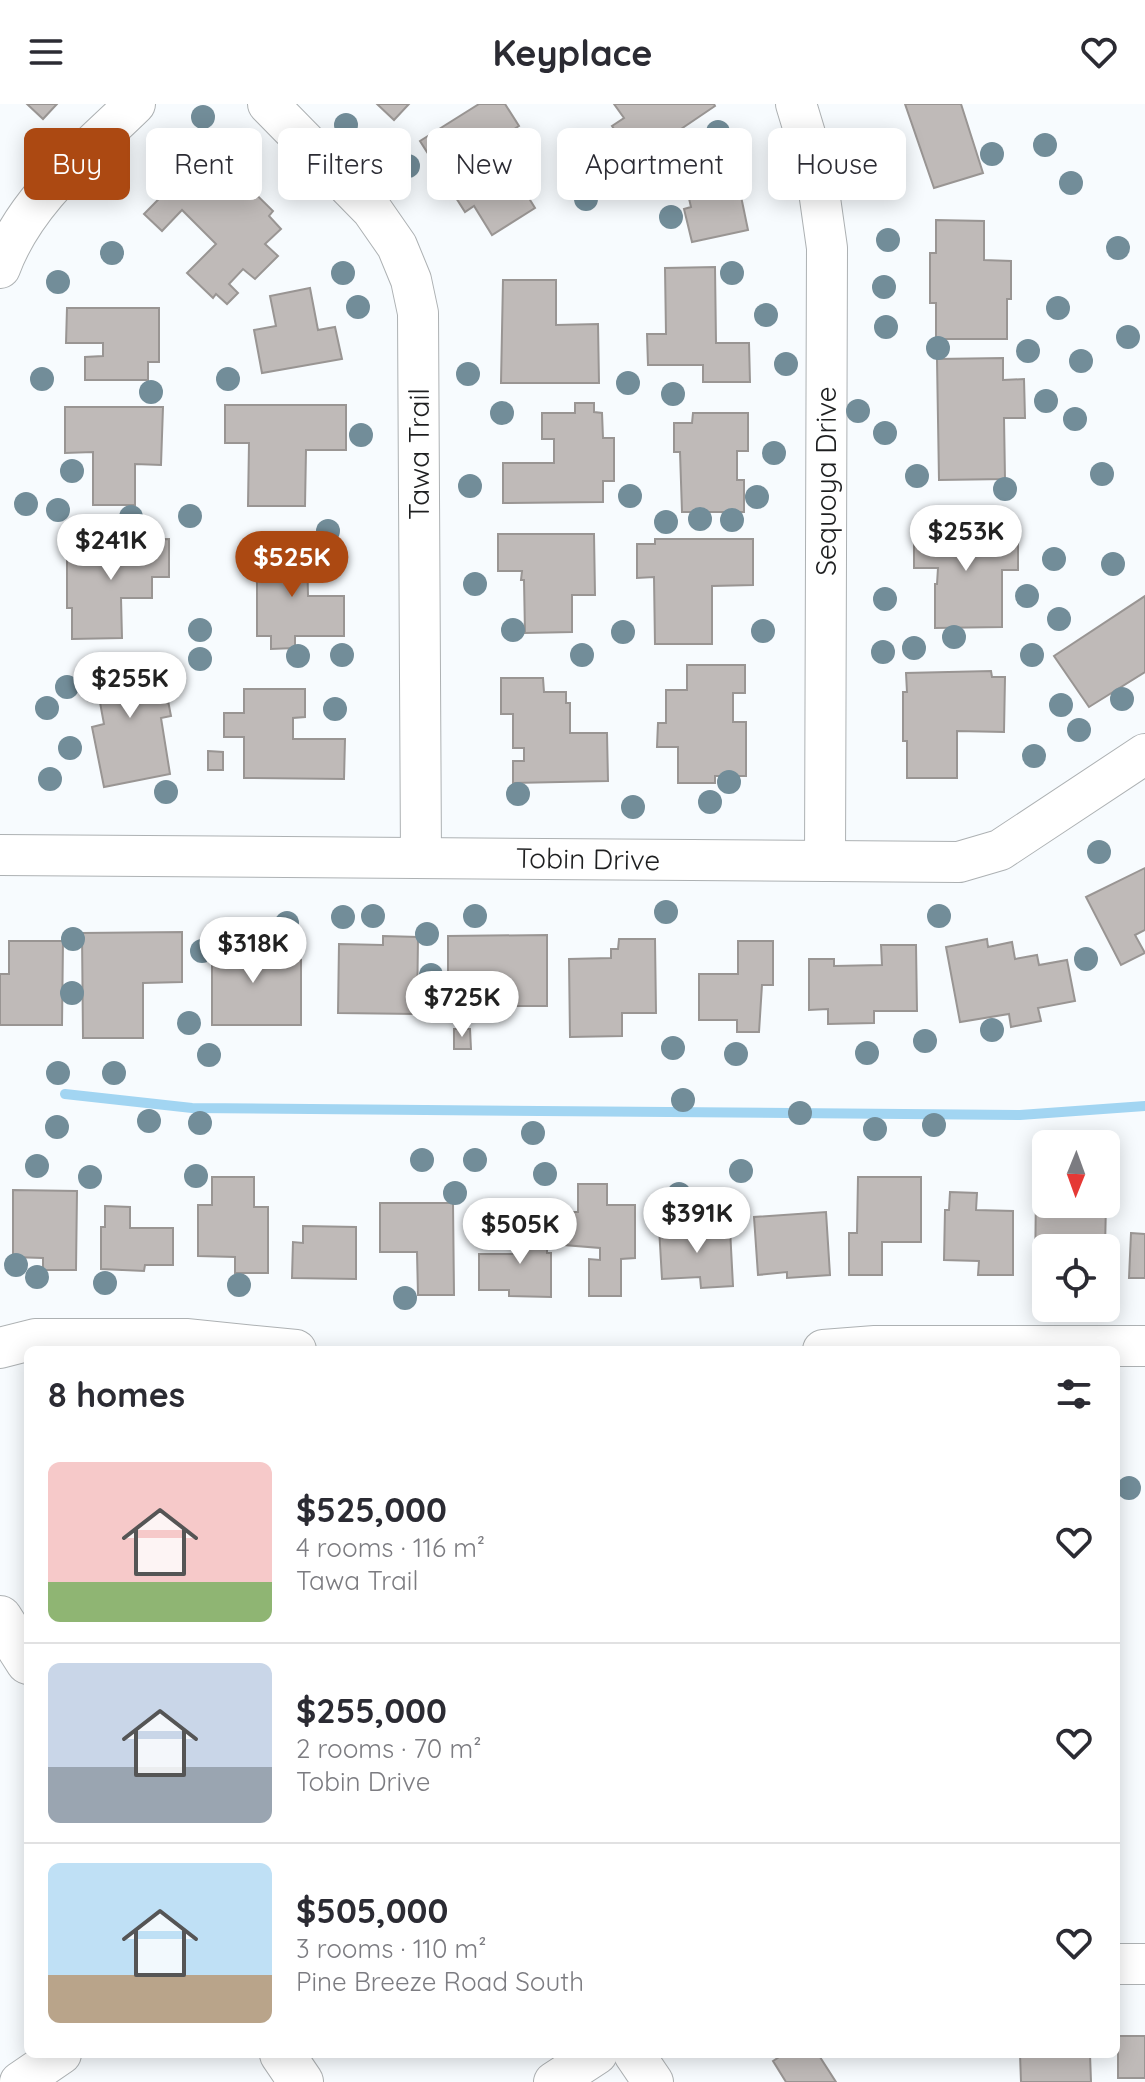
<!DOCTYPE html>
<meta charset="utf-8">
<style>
body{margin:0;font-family:Quicksand,sans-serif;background:#f7f7f7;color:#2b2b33;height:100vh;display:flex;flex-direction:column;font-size:30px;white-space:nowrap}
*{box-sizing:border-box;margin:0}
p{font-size:26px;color:#7c7c81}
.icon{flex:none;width:44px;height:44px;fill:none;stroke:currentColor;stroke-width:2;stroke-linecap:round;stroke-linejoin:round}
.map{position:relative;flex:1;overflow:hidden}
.details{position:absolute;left:24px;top:1242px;width:1096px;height:712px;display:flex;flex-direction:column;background:#fff;border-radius:12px;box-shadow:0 4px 20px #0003}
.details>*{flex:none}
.guide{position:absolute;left:24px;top:24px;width:1098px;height:72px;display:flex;gap:16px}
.needle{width:52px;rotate:181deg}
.buttons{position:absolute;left:1032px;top:1026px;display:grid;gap:16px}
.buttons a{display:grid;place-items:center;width:88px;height:88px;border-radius:12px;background:#fff;box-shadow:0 4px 20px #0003;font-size:40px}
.price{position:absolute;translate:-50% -68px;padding:0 18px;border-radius:28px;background:#fff;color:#222;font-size:26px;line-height:52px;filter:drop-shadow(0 2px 4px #0008)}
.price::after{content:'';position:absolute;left:50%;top:48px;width:24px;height:18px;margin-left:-12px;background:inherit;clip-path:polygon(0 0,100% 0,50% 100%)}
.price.current{background:#ac4912;color:#fff}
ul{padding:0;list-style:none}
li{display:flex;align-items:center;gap:24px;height:200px;padding:0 24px}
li+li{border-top:2px solid #e1e1e2}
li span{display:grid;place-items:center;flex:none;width:224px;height:160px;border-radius:12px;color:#555}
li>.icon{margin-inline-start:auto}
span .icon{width:96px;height:96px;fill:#fffc;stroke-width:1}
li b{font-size:34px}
h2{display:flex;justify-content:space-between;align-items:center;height:96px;padding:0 24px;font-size:34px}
.tag{padding:0 28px;border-radius:12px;background:#fff;box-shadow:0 4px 20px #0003;font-size:28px;line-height:72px}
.tag.current{background:#ac4912;color:#fff}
header{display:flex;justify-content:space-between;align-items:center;height:104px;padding:0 24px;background:#fff;font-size:36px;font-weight:700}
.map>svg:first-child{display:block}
</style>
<header><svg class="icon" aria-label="menu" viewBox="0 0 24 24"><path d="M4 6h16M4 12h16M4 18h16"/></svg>Keyplace<svg class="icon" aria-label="heart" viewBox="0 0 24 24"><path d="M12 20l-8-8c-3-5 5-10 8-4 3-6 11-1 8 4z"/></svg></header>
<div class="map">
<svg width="1145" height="1978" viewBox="0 0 1145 1978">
<rect width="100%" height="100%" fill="#f7fbfe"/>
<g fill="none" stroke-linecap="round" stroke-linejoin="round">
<polyline stroke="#a2d5f2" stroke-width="10" points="65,990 192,1004 1020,1011 1145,1002"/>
</g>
<g fill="#bfbab8" stroke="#999593" stroke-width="2">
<polygon points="27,0 57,0 43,15"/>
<polygon points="377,0 409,0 394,16"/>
<polygon points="479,0 505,0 519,22 497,36 520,73 517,75 535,104 492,131 474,102 465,108 420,37"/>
<polygon points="614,0 714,0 715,2 635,56 612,22 624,14"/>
<polygon points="905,0 961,0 983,69 934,84"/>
<polygon points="209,44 273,107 269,112 281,125 265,140 278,152 255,175 243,165 229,180 238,189 227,200 216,190 213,194 187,169 216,140 182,106 162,127 144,110"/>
<polygon points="732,49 748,126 692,138 684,105 691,103 681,60"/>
<polygon points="936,116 984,117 984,156 1011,157 1011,195 1007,195 1007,235 936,235 936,199 930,199 930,149 936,149"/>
<polygon points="715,163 716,239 749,239 750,278 703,278 703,261 648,261 647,230 666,230 665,164"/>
<polygon points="503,176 556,176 556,221 598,220 599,279 501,279"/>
<polygon points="310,184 318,226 335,223 342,255 262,269 254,226 276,222 270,192"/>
<polygon points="67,204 159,204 159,258 148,258 148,276 85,276 85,253 103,252 103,239 66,239"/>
<polygon points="1003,254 1003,276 1024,275 1025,314 1004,314 1005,375 939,376 937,255"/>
<polygon points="575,299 594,299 594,308 602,309 603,334 614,334 614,377 603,377 603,398 503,399 503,359 554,359 554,335 542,335 542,309 575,309"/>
<polygon points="225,301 346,301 346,346 306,346 305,402 248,402 249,339 225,339"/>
<polygon points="65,303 163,303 161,361 135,360 135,401 93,401 93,348 65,349"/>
<polygon points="693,309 748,309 748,347 737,347 737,376 744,376 744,408 682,408 680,348 674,348 674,319 692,319"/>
<polygon points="1002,423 1002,439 1018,439 1018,466 1002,466 1002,523 935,524 935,480 937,480 938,464 914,464 914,424"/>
<polygon points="498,430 594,430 595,491 572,491 572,528 525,529 524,476 521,476 522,467 498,467"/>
<polygon points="169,435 169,473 152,473 152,494 121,494 122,534 72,535 72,504 67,504 67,455 71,455 72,437"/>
<polygon points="655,435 753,435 753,481 712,482 712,540 655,540 654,473 637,474 637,440 655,440"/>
<polygon points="307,442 308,492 344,492 344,532 295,532 295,544 271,545 271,532 257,532 257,443"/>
<polygon points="1145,492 1145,568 1089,603 1054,552"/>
<polygon points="159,551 171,612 161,614 170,670 104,683 92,623 104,620 99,593 88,596 82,567"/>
<polygon points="687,561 745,561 745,589 733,589 733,618 746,618 746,672 715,672 715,679 678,679 678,643 657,643 658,619 666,619 666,586 687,586"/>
<polygon points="991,567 992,573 1005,573 1004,628 957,627 957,674 907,674 907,637 903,637 903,588 907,588 906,569"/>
<polygon points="501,574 543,574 544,588 566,588 566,599 570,599 570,629 607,629 608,677 513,679 513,657 524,657 524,644 513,644 513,610 501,610"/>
<polygon points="244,585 305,585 305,613 293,614 293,635 345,635 344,675 244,674 244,633 224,633 224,609 244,609"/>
<polygon points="208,647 223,648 223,666 208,666"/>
<polygon points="1145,764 1145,826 1135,831 1145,849 1121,861 1086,793"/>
<polygon points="182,828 182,878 143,879 143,934 83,934 82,829"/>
<polygon points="212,829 254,829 254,856 301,856 301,921 212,921"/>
<polygon points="547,831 547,902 485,902 485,912 448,912 448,832"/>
<polygon points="383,832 418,833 417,910 338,909 339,840 383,841"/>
<polygon points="619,835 655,835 656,909 622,909 622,932 570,933 569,855 611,854 611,845 618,845"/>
<polygon points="987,835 988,843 1012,838 1015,855 1037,851 1039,861 1067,856 1075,897 1038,904 1041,917 1011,923 1009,910 960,918 946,843"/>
<polygon points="9,837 63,837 62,921 0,921 0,870 9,870"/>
<polygon points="738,837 773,837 773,881 762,881 759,928 737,928 737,916 699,916 699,870 738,870"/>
<polygon points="881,841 916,841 917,907 874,907 874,919 828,920 828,905 809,906 809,855 834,855 834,862 882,861"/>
<polygon points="454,925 470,925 471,945 454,945"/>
<polygon points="212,1073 254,1073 254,1103 268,1103 268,1169 235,1169 235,1153 198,1152 198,1101 212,1101"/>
<polygon points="858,1073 921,1073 921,1138 882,1138 882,1171 849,1171 849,1129 857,1129"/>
<polygon points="578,1080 607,1080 607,1101 635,1101 635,1154 621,1155 621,1192 589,1192 589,1155 600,1156 600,1144 564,1141 564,1108 578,1108"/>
<polygon points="1036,1085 1046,1085 1046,1100 1106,1100 1105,1144 1046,1144 1046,1171 1035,1171"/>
<polygon points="13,1086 77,1087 76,1166 43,1166 43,1154 13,1153"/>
<polygon points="950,1088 977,1089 976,1106 1013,1107 1013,1171 978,1171 979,1157 944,1156 945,1106 949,1106"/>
<polygon points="380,1099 453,1099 454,1191 418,1191 417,1148 380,1148"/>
<polygon points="105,1102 130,1103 130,1124 173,1124 173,1161 145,1161 144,1167 101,1165 101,1123 105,1123"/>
<polygon points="826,1108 830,1171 787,1174 787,1168 758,1171 754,1113"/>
<polygon points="689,1121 690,1127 730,1125 733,1182 701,1184 700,1173 662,1175 659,1123"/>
<polygon points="303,1122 356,1123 356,1175 292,1174 293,1138 303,1139"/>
<polygon points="518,1122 547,1122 547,1149 551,1149 551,1193 509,1192 509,1186 479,1186 479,1150 518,1150"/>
<polygon points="1131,1129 1145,1130 1145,1174 1129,1174"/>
<rect x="1118" y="1932" width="27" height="42"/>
<polygon points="784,1950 818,1950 836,1978 786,1978 773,1957"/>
<polygon points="1020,1950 1090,1950 1091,1978 1021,1978"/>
</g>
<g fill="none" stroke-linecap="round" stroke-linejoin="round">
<g stroke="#adb1b3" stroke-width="42">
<g id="minor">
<polyline points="268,0 372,106 397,142 411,176 418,209 421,753"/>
<polyline points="796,0 816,66 827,144 825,757"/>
<path d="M 0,164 C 25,96 85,49 135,0"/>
<polyline points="0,751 959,758 1000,746 1145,650"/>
<polyline points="0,1244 35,1235 186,1235 296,1246"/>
<polyline points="823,1246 875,1242 1145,1242"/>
<polyline points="1116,1860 1145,1860"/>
<polyline points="634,1950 653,1978"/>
<polyline points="20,1978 61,1950"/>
<polyline points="554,1978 597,1950"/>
</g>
</g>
<g stroke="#adb1b3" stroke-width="46">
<g id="secondary">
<polyline points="0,1514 28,1558"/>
<polyline points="282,1950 301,1978"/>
</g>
</g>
<use href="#minor" stroke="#fff" stroke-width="40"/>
<use href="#secondary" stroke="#fff" stroke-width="44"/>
</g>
<g fill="#728d99">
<circle cx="203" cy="13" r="12"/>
<circle cx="346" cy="21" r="12"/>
<circle cx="718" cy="28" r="12"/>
<circle cx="41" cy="37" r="12"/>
<circle cx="1045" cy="41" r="12"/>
<circle cx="992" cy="50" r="12"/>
<circle cx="659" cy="53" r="12"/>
<circle cx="408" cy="62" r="12"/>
<circle cx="877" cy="72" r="12"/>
<circle cx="1071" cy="79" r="12"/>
<circle cx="313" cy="83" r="12"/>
<circle cx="586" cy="95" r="12"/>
<circle cx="671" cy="113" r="12"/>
<circle cx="888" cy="136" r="12"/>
<circle cx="1118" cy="144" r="12"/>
<circle cx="112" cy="149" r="12"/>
<circle cx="343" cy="169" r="12"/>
<circle cx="732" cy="169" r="12"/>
<circle cx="58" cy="178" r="12"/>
<circle cx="884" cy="183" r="12"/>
<circle cx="358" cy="203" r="12"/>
<circle cx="1058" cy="204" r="12"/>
<circle cx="766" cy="211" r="12"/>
<circle cx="886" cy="223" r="12"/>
<circle cx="1128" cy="233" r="12"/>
<circle cx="938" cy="244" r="12"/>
<circle cx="1028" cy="247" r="12"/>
<circle cx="1081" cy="257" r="12"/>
<circle cx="786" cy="260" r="12"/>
<circle cx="468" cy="270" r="12"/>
<circle cx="42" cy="275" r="12"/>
<circle cx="228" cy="275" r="12"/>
<circle cx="628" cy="279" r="12"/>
<circle cx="151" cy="288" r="12"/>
<circle cx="673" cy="290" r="12"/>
<circle cx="1046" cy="297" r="12"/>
<circle cx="858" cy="307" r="12"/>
<circle cx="502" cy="309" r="12"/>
<circle cx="1075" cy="315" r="12"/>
<circle cx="885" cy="329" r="12"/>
<circle cx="361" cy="331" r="12"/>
<circle cx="774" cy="349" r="12"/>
<circle cx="72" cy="367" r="12"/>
<circle cx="1102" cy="370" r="12"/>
<circle cx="917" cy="372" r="12"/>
<circle cx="470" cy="382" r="12"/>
<circle cx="1005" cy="385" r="12"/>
<circle cx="630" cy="392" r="12"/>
<circle cx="757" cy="393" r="12"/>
<circle cx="26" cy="400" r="12"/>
<circle cx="58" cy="406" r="12"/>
<circle cx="190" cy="412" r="12"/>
<circle cx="131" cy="413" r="12"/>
<circle cx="700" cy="415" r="12"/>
<circle cx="732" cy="416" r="12"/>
<circle cx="666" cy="418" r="12"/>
<circle cx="328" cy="427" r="12"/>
<circle cx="1054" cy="455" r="12"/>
<circle cx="1113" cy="460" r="12"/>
<circle cx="475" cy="480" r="12"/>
<circle cx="1027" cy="492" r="12"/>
<circle cx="885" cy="495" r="12"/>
<circle cx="1059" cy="515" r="12"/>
<circle cx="200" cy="526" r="12"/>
<circle cx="513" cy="526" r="12"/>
<circle cx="763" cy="527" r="12"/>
<circle cx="623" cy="528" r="12"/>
<circle cx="954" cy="533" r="12"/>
<circle cx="914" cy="544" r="12"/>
<circle cx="883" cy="548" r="12"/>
<circle cx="342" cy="551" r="12"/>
<circle cx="582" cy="551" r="12"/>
<circle cx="1032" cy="551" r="12"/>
<circle cx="298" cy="552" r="12"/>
<circle cx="200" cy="555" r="12"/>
<circle cx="67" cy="583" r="12"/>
<circle cx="1122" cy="595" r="12"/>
<circle cx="1061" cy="601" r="12"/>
<circle cx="47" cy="604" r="12"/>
<circle cx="335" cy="605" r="12"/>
<circle cx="1079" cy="626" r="12"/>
<circle cx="70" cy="644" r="12"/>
<circle cx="1034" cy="652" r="12"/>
<circle cx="50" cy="675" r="12"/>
<circle cx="729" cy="678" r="12"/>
<circle cx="166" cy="688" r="12"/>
<circle cx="518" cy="690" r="12"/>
<circle cx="710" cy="698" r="12"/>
<circle cx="633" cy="703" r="12"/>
<circle cx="1099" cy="748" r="12"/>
<circle cx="666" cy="808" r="12"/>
<circle cx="373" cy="812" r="12"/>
<circle cx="475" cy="812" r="12"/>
<circle cx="939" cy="812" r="12"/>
<circle cx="343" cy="813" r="12"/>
<circle cx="287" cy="819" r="12"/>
<circle cx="427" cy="830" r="12"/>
<circle cx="73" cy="835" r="12"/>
<circle cx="202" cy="847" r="12"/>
<circle cx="1086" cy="855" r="12"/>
<circle cx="431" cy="871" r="12"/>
<circle cx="72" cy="889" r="12"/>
<circle cx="189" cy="919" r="12"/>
<circle cx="992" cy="926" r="12"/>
<circle cx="925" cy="937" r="12"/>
<circle cx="673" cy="944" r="12"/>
<circle cx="867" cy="949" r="12"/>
<circle cx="736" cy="950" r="12"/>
<circle cx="209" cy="951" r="12"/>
<circle cx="58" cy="969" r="12"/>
<circle cx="114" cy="969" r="12"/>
<circle cx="683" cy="996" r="12"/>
<circle cx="800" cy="1009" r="12"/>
<circle cx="149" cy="1017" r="12"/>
<circle cx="200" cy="1019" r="12"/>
<circle cx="934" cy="1021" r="12"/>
<circle cx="57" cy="1023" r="12"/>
<circle cx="875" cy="1025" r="12"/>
<circle cx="533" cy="1029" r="12"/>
<circle cx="422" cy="1056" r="12"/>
<circle cx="475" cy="1056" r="12"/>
<circle cx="37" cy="1062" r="12"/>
<circle cx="741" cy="1067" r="12"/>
<circle cx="545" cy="1070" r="12"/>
<circle cx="196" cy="1072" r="12"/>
<circle cx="90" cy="1073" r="12"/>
<circle cx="455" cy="1089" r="12"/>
<circle cx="679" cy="1090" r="12"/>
<circle cx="16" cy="1161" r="12"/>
<circle cx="37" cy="1173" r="12"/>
<circle cx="105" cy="1179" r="12"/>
<circle cx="239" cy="1181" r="12"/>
<circle cx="405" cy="1194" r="12"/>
<circle cx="1129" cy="1384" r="12"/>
</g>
<g text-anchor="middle" stroke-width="6" stroke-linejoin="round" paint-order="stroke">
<g font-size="28" fill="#1e1f20" stroke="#fff">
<text transform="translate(419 350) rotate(-90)" y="10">Tawa Trail</text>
<text transform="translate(826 377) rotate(-90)" y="10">Sequoya Drive</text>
<text transform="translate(588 755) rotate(1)" y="10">Tobin Drive</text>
</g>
</g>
</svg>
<div class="buttons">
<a><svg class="needle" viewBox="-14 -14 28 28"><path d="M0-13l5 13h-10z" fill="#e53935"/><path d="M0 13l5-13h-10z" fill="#7c7c81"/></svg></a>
<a><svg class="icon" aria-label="locate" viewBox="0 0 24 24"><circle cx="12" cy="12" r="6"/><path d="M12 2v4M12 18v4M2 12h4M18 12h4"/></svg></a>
</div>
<b class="price" style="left:966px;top:469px">$253K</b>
<b class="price" style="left:111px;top:478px">$241K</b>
<b class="price current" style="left:292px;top:495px">$525K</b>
<b class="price" style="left:130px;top:616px">$255K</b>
<b class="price" style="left:253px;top:881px">$318K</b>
<b class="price" style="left:462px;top:935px">$725K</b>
<b class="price" style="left:697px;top:1151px">$391K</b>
<b class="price" style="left:520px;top:1162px">$505K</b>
<div class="guide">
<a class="tag current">Buy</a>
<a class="tag">Rent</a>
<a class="tag">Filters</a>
<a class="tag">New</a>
<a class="tag">Apartment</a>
<a class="tag">House</a>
</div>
<section class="details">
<h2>8 homes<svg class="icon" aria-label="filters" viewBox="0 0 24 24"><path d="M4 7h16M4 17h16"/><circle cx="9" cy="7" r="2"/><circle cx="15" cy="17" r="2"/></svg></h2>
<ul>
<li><span style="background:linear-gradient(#f6c9c9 75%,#8fb573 0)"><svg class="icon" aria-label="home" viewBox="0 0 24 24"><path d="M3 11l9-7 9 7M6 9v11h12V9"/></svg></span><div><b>$525,000</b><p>4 rooms · 116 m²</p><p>Tawa Trail</p></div><svg class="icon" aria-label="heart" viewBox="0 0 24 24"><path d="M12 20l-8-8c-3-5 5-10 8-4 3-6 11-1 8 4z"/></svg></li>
<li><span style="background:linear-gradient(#c9d6e8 65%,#9aa5b1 0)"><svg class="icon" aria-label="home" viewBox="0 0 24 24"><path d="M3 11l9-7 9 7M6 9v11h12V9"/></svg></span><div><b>$255,000</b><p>2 rooms · 70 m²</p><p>Tobin Drive</p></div><svg class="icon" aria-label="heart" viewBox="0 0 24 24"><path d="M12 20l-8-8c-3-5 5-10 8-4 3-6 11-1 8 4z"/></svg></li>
<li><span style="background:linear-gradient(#bfe0f5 70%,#b9a48a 0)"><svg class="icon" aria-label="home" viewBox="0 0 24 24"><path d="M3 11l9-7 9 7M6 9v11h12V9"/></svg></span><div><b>$505,000</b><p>3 rooms · 110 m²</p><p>Pine Breeze Road South</p></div><svg class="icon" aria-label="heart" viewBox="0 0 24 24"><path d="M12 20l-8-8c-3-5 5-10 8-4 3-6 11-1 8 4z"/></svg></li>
</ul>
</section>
</div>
